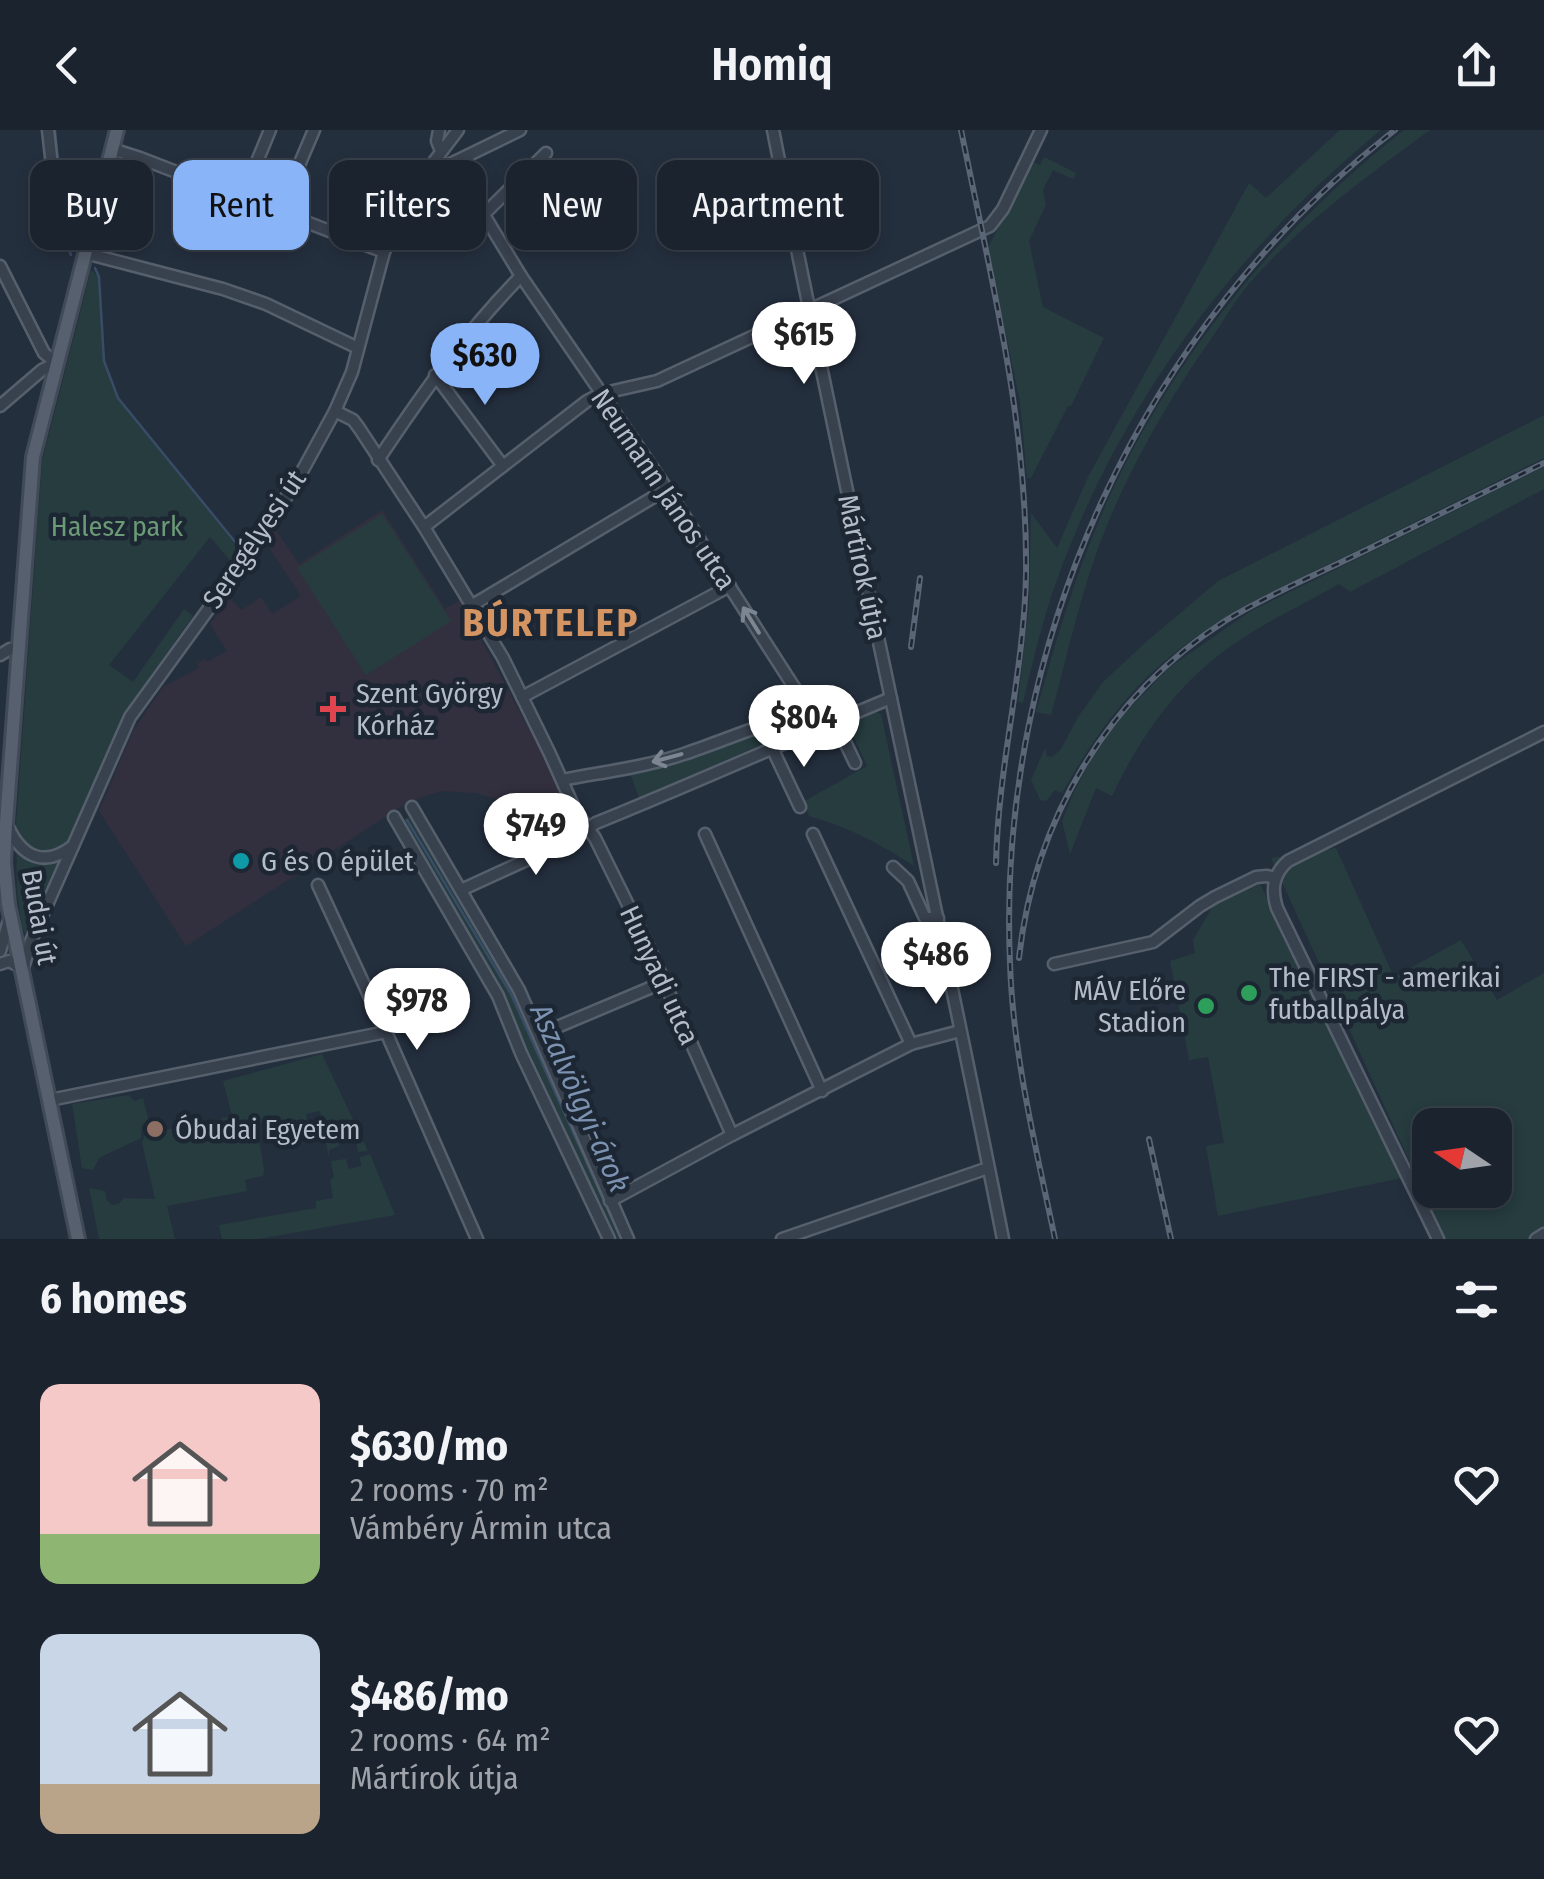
<!DOCTYPE html>
<meta charset="utf-8">
<style>
body{margin:0;font-family:"Fira Sans Condensed",sans-serif;background:#282f3a;color:#f1f3f6;height:100vh;display:flex;flex-direction:column;font-size:38px;white-space:nowrap}
*{box-sizing:border-box;margin:0}
p{font-size:32px;color:#a0a4aa}
.icon{flex:none;width:55px;height:55px;fill:none;stroke:currentColor;stroke-width:2;stroke-linecap:round;stroke-linejoin:round}
.map{position:relative;height:1109px;overflow:hidden}
.details{display:flex;flex-direction:column;background:#1b232e;flex:1}
.details>*{flex:none}
.banner{position:absolute;left:30px;top:30px;width:1000px;height:90px;display:flex;gap:20px}
.needle{width:65px;rotate:283deg}
.controls{position:absolute;left:1412px;top:978px;display:grid;gap:20px}
.controls a{display:grid;place-items:center;width:100px;height:100px;border-radius:20px;background:#1b232e;box-shadow:0 5px 15px #0003,0 0 0 2px #39404a;font-size:50px}
.price{position:absolute;translate:-50% -85px;padding:0 22px;border-radius:35px;background:#fff;color:#222;font-size:32px;line-height:65px;filter:drop-shadow(0 2px 5px #0008)}
.price::after{content:'';position:absolute;left:50%;top:60px;width:30px;height:22px;margin-left:-15px;background:inherit;clip-path:polygon(0 0,100% 0,50% 100%)}
.price.selected{background:#8ab4f8;color:#111}
ul{padding:0;list-style:none}
li{display:flex;align-items:center;gap:30px;height:250px;padding:0 40px}
li span{display:grid;place-items:center;flex:none;width:280px;height:200px;border-radius:20px;color:#555}
li>.icon{margin-inline-start:auto}
span .icon{width:120px;height:120px;fill:#fffc;stroke-width:1}
li b{font-size:42px}
h2{display:flex;justify-content:space-between;align-items:center;height:120px;padding:0 40px;font-size:42px}
.pill{padding:0 35px;border-radius:20px;background:#1b232e;box-shadow:0 5px 15px #0003,0 0 0 2px #39404a;font-size:35px;line-height:90px}
.pill.selected{background:#8ab4f8;color:#111}
header{display:flex;justify-content:space-between;align-items:center;height:130px;padding:0 40px;background:#1b232e;font-size:45px;font-weight:600}
.map>svg:first-child{display:block}
</style>
<header><svg class="icon" aria-label="back" viewBox="0 0 24 24"><path d="M15 5l-7 7 7 7"/></svg>Homiq<svg class="icon" aria-label="share" viewBox="0 0 24 24"><path d="M12 15V3M7 8l5-5 5 5M5 13v7h14v-7"/></svg></header>
<div class="map">
<svg width="1544" height="1109" viewBox="0 0 1544 1109">
<rect width="100%" height="100%" fill="#242f3e"/>
<polygon fill="#32303f" points="382,380 445,479 460,470 545,629 572,689 568,691 476,663 443,661 425,666 402,676 186,816 99,681 133,601 163,557 199,538 197,534 205,529 207,532 227,521 210,494 229,468 242,480 261,467 272,484 301,466 266,413 276,400 299,434"/>
<g fill="#263c3f" fill-rule="evenodd">
<path d="M 1340,0 L 1381,0 C 1236,119 1122,271 1058,447 C 1043,488 1033,531 1023,573 L 1018,572 L 1029,473 L 1031,383 L 1057,418 L 1088,347 L 1249,53 L 1266,68 Z"/>
<path d="M 1404,0 L 1430,0 C 1369,45 1306,90 1255,147 C 1238,165 1225,189 1211,209 C 1173,263 1136,327 1110,388 C 1083,451 1069,520 1051,585 L 1036,582 C 1055,513 1075,445 1104,379 C 1170,230 1276,100 1404,0 Z"/>
<polygon points="1044,27 1076,43 1073,49 1053,40 1043,60 1046,75 1029,111 1043,177 1104,208 1071,276 1068,276 1031,348 1027,348 1020,272 988,118 1032,31 1040,35"/>
<polygon points="91,140 99,147 104,231 118,268 242,423 233,434 210,407 109,535 133,552 184,479 193,486 123,585 31,797 25,804 22,797 17,762 16,693 42,331"/>
<path d="M 1544,285 L 1544,328 C 1477,361 1411,394 1344,427 C 1275,460 1205,492 1148,546 C 1113,580 1086,621 1062,663 L 1055,660 L 1046,671 L 1040,670 L 1031,650 L 1045,618 L 1047,626 L 1052,627 L 1061,619 L 1078,587 L 1103,552 L 1145,513 L 1218,451 Z"/>
<path d="M 1544,337 L 1544,359 L 1350,462 L 1339,454 C 1304,474 1265,492 1231,516 C 1177,554 1140,607 1112,666 L 1096,658 L 1070,724 L 1062,691 L 1074,662 L 1097,618 L 1116,592 L 1170,537 L 1251,481 Z"/>
<polygon points="382,384 451,491 366,545 297,438"/>
<path d="M 872,581 L 881,584 L 914,736 C 881,714 848,697 809,686 L 803,672 L 867,636 L 847,592 Z"/>
<path d="M 790,584 L 811,588 C 810,599 802,601 792,605 L 792,601 L 644,666 L 640,671 L 630,643 L 643,638 L 643,643 L 763,603 L 767,598 Z"/>
<polygon points="414,684 514,853 628,1109 616,1109 502,863 403,690"/>
<path d="M 1336,718 L 1394,847 L 1461,810 L 1497,870 L 1544,843 L 1544,1109 L 1445,1109 L 1271,728 ZM 1430,995 L 1495,995 L 1495,1060 L 1430,1060 Z"/>
<polygon points="1260,754 1402,1048 1218,1086 1206,1016 1224,1013 1208,927 1189,930 1170,831 1195,823 1193,810 1214,774"/>
<polygon points="322,924 368,1021 358,1022 353,990 336,993 339,1016 329,1020 329,1028 320,981 306,984 308,993 271,999 269,990 256,992 264,1040 263,1046 245,1050 247,1061 167,1076 175,1109 99,1109 89,1058 105,1061 106,1069 112,1075 118,1074 124,1068 155,1069 142,1013 145,1004 232,986 223,951"/>
<polygon points="129,965 134,971 143,968 150,996 142,994 141,1008 99,1028 93,1040 82,1038 72,974"/>
<polygon points="370,1024 395,1085 259,1109 222,1109 219,1095 316,1078 316,1071 333,1068 330,1049 334,1048 331,1031 346,1029 349,1039 361,1036 360,1027"/>
</g>
<g fill="none" stroke-linecap="round" stroke-linejoin="round">
<g stroke="#394c67" stroke-width="2.5">
<polyline points="55,0 66,113 71,125"/>
<polyline points="95,138 99,147 104,231 118,268 240,418"/>
<polyline points="407,690 511,864 621,1109"/>
</g>
<g stroke="#565f6c" stroke-width="15">
<g id="minor">
<polyline points="48,0 55,62"/>
<polyline points="439,0 437,11 441,21"/>
<path d="M 773,0 C 846,370 930,739 1003,1109"/>
<polyline points="112,19 140,28 384,122"/>
<polyline points="428,37 436,41 520,0"/>
<polyline points="242,68 270,0"/>
<polyline points="279,82 314,0"/>
<polyline points="484,85 521,146 667,359 810,582"/>
<polyline points="462,106 546,23"/>
<polyline points="85,123 223,159 266,174 358,218"/>
<polyline points="0,136 44,223 56,233 42,240 0,276"/>
<polyline points="435,245 503,336"/>
<polyline points="335,281 353,290 359,298 424,397 503,528 550,624 576,682 595,708 647,813 732,1005"/>
<path d="M 378,330 C 422,264 465,203 521,146"/>
<polyline points="424,397 587,271 600,264 657,251 990,96 1003,79 1041,0"/>
<polyline points="471,476 667,359"/>
<polyline points="0,525 10,519 18,519"/>
<polyline points="522,567 730,456"/>
<polyline points="835,591 855,633"/>
<polyline points="773,620 800,677"/>
<path d="M 562,650 C 603,642 645,637 684,624 C 726,610 767,591 810,582 L 820,597"/>
<polyline points="412,677 519,860 628,1109"/>
<polyline points="394,687 498,866 521,923 609,1109"/>
<path d="M 8,697 C 22,727 44,738 73,716"/>
<polyline points="705,704 822,961"/>
<polyline points="813,704 911,914"/>
<polyline points="893,737 908,751 925,788 938,788"/>
<polyline points="318,755 386,902 477,1109"/>
<path d="M 461,760 L 570,710 L 596,693 C 695,653 792,609 891,568"/>
<polyline points="0,821 9,790"/>
<polyline points="0,834 9,831 23,838 31,811 130,587 263,404 300,345 335,281 352,242 384,122 417,54 458,0"/>
<polyline points="1054,834 1153,812 1200,776 1215,767 1256,747 1267,746 1275,748"/>
<polyline points="540,908 550,900 664,852"/>
<polyline points="50,970 386,902"/>
<polyline points="610,1071 732,1005 911,914 960,901"/>
<polyline points="782,1109 988,1038"/>
<path d="M 1438,1109 L 1277,778 C 1271,759 1273,744 1288,731 L 1544,602"/>
<polyline points="1536,1109 1544,1104"/>
</g>
</g>
<g stroke="#414a57" stroke-width="18">
<polyline id="major" points="78,1109 8,774 4,732 6,693 33,327 117,0"/>
</g>
<use href="#minor" stroke="#38414e" stroke-width="10"/>
<use href="#major" stroke="#56606e" stroke-width="12"/>
<g stroke="#5a6575" stroke-width="6">
<g id="rail">
<path d="M 961,0 C 991,148 1028,293 1026,445 C 1024,542 998,636 996,733"/>
<polyline points="911,517 920,448"/>
<path d="M 1019,828 C 1034,690 1108,566 1225,491 C 1266,466 1311,447 1354,426 C 1417,395 1481,364 1544,333"/>
<polyline points="1149,1009 1171,1109"/>
<path d="M 1055,1109 C 1036,1018 1013,926 1010,833 C 996,514 1142,196 1395,0"/>
</g>
</g>
<use href="#rail" stroke="#1d2633" stroke-width="2.5" stroke-dasharray="8" stroke-linecap="butt"/>
</g>
<defs><path id="oneway-shaft" d="M-6 0H5M1.5-3L5.5 0L1.5 3" fill="none" stroke-width="1.6" stroke-linecap="round" stroke-linejoin="round" transform="scale(2.5)"/></defs>
<g stroke="#7c8592">
<use href="#oneway-shaft" transform="translate(751 490) rotate(-122)"/>
<use href="#oneway-shaft" transform="translate(667 628) rotate(165)"/>
</g>
<path fill="#e0444e" stroke="#1d2633" stroke-width="4" d="M328 564h10v10h10v10h-10v10h-10v-10h-10v-10h10z"/>
<circle fill="#0f9aa8" stroke="#1d2633" stroke-width="4" cx="241" cy="731" r="10"/>
<g fill="#2e9e5b" stroke="#1d2633" stroke-width="4">
<circle cx="1249" cy="863" r="10"/>
<circle cx="1206" cy="876" r="10"/>
</g>
<circle fill="#8d6e63" stroke="#1d2633" stroke-width="4" cx="155" cy="999" r="10"/>
<g text-anchor="middle" stroke-width="9" stroke-linejoin="round" paint-order="stroke">
<g font-size="28" fill="#b4bcc9" stroke="#1d2633">
<text transform="translate(664 359) rotate(56)" y="10">Neumann János utca</text>
<text transform="translate(254 409) rotate(-56)" y="10">Seregélyesi út</text>
<text transform="translate(863 437) rotate(78)" y="10">Mártírok útja</text>
<text transform="translate(40 787) rotate(80)" y="10">Budai út</text>
<text transform="translate(660 845) rotate(65)" y="10">Hunyadi utca</text>
</g>
<g font-size="28" fill="#6b9a76" stroke="#1d2633">
<text x="117" y="406">Halesz park</text>
</g>
<g font-size="28" fill="#b4bcc9" stroke="#1d2633" text-anchor="start">
<text x="356" y="573">Szent György<tspan x="356" dy="32">Kórház</tspan></text>
<text x="261" y="741">G és O épület</text>
<text x="1269" y="857">The FIRST - amerikai<tspan x="1269" dy="32">futballpálya</tspan></text>
<text x="1186" y="870" text-anchor="end">MÁV Előre<tspan x="1186" dy="32">Stadion</tspan></text>
<text x="175" y="1009">Óbudai Egyetem</text>
</g>
<g font-size="30" font-style="italic" fill="#7c92b1" stroke="#1d2633">
<text transform="translate(580 968) rotate(66)" y="10">Aszalvölgyi-árok</text>
</g>
<g font-size="38" font-weight="bold" letter-spacing="2.5" fill="#d59563" stroke="#1d2633">
<text x="551" y="506">BÚRTELEP</text>
</g>
</g>
</svg>
<div class="controls">
<a><svg class="needle" viewBox="-14 -14 28 28"><path d="M0-13l5 13h-10z" fill="#e53935"/><path d="M0 13l5-13h-10z" fill="#a0a4aa"/></svg></a>
</div>
<b class="price" style="left:804px;top:257px">$615</b>
<b class="price selected" style="left:485px;top:278px">$630</b>
<b class="price" style="left:804px;top:640px">$804</b>
<b class="price" style="left:536px;top:748px">$749</b>
<b class="price" style="left:936px;top:877px">$486</b>
<b class="price" style="left:417px;top:923px">$978</b>
<div class="banner">
<a class="pill">Buy</a>
<a class="pill selected">Rent</a>
<a class="pill">Filters</a>
<a class="pill">New</a>
<a class="pill">Apartment</a>
</div>
</div>
<section class="details">
<h2>6 homes<svg class="icon" aria-label="filters" viewBox="0 0 24 24"><path d="M4 7h16M4 17h16"/><circle cx="9" cy="7" r="2"/><circle cx="15" cy="17" r="2"/></svg></h2>
<ul>
<li><span style="background:linear-gradient(#f6c9c9 75%,#8fb573 0)"><svg class="icon" aria-label="home" viewBox="0 0 24 24"><path d="M3 11l9-7 9 7M6 9v11h12V9"/></svg></span><div><b>$630/mo</b><p>2 rooms · 70 m²</p><p>Vámbéry Ármin utca</p></div><svg class="icon" aria-label="heart" viewBox="0 0 24 24"><path d="M12 20l-8-8c-3-5 5-10 8-4 3-6 11-1 8 4z"/></svg></li>
<li><span style="background:linear-gradient(#c9d6e8 75%,#b9a48a 0)"><svg class="icon" aria-label="home" viewBox="0 0 24 24"><path d="M3 11l9-7 9 7M6 9v11h12V9"/></svg></span><div><b>$486/mo</b><p>2 rooms · 64 m²</p><p>Mártírok útja</p></div><svg class="icon" aria-label="heart" viewBox="0 0 24 24"><path d="M12 20l-8-8c-3-5 5-10 8-4 3-6 11-1 8 4z"/></svg></li>
</ul>
</section>
